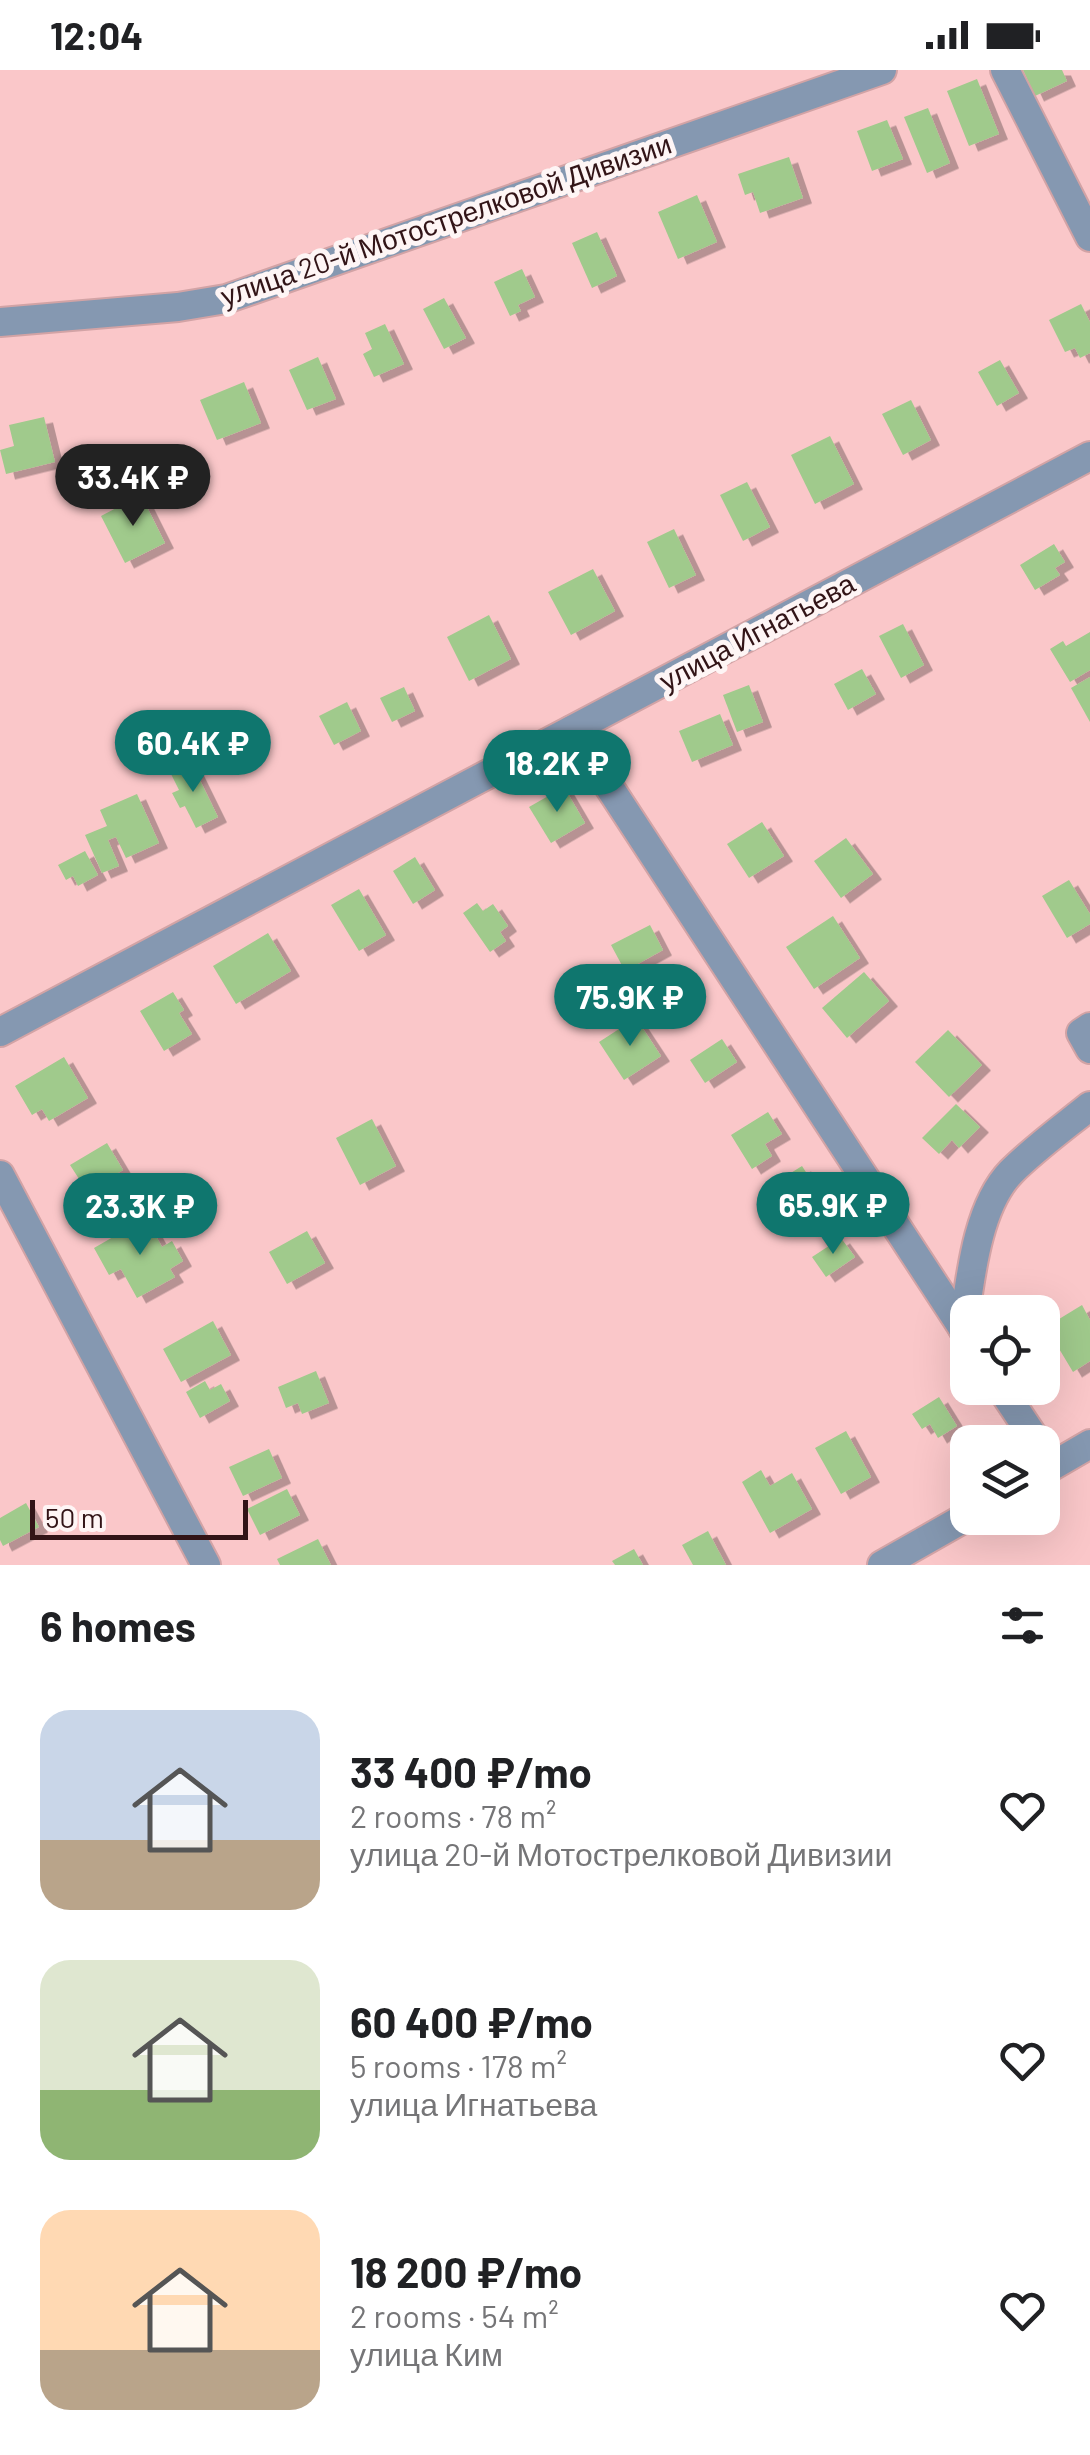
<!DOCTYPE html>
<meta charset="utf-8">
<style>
body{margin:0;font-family:Barlow,sans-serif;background:#f2f2f2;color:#202124;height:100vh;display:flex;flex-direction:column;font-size:38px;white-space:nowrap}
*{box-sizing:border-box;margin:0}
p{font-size:32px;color:#757577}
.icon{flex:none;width:55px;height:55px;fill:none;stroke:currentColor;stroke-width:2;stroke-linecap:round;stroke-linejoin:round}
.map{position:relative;height:1495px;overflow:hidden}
.sheet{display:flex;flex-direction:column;background:#fff;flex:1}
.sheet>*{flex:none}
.fabs{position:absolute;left:950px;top:1225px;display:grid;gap:20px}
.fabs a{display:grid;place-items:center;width:110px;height:110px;border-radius:20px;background:#fff;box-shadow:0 10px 40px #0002;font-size:50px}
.scale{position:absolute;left:30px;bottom:25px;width:218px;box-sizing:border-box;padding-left:10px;border:5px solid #321417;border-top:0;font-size:28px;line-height:35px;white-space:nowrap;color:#321417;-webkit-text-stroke:8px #fef5f5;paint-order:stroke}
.price{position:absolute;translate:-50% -85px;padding:0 22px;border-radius:35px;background:#0f766e;color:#fff;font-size:32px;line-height:65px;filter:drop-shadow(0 2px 5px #0008)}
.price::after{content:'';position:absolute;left:50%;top:60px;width:30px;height:22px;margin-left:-15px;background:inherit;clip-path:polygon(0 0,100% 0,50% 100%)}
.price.current{background:#222;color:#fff}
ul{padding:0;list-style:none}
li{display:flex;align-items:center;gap:30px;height:250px;padding:0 40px}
li span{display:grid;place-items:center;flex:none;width:280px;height:200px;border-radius:30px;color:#555}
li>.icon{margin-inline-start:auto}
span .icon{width:120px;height:120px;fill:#fffc;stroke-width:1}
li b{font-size:42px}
h2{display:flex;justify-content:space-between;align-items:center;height:120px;padding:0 40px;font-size:42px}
.status{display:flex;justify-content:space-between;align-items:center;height:70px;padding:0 50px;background:#fff;direction:ltr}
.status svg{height:28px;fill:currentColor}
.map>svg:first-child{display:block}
</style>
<div class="status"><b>12:04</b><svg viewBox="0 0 49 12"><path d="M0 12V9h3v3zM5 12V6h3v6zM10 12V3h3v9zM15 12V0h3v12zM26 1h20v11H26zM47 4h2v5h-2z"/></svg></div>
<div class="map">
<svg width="1090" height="1495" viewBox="0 0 1090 1495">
<defs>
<filter id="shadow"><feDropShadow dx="9" dy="5.5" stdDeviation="0" flood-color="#0004"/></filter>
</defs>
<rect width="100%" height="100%" fill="#fac7c9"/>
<g fill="#a0ca8c" filter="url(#shadow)">
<polygon points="1023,0 1062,0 1067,11 1035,26"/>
<polygon points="977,9 999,64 969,76 947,21"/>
<polygon points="928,38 950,93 927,103 904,47"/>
<polygon points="887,50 903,89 872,101 857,61"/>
<polygon points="789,87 803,128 760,143 753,122 745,125 738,104"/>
<polygon points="697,125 717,172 678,189 658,142"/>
<polygon points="597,162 617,206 592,218 572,173"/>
<polygon points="522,199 535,227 518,235 521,241 510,246 494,212"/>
<polygon points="444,228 466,268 444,279 423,239"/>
<polygon points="1081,234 1090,252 1090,283 1080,288 1075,278 1065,282 1049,250"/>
<polygon points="385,254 404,294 374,307 363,284 372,279 365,263"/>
<polygon points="318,287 336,329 307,340 289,300"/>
<polygon points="1000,290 1019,323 997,336 978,302"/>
<polygon points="244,312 261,353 217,370 200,330"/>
<polygon points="911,330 931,370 903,385 882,344"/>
<polygon points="44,347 55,392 6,404 0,380 14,376 9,355"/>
<polygon points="830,366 854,414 815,434 791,385"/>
<polygon points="747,412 770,457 743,471 720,425"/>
<polygon points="141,425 165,473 125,493 101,446"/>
<polygon points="674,459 696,505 669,518 647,472"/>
<polygon points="1054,474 1065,492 1055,498 1060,505 1035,520 1020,495"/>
<polygon points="593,499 615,541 571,565 548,522"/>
<polygon points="489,545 511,589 469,611 447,567"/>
<polygon points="903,554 924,595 901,608 879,566"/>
<polygon points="1090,562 1090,600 1070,612 1050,579 1063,571 1066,576"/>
<polygon points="862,599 876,624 848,640 834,614"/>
<polygon points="1090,607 1090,652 1071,618"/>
<polygon points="749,615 763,652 737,662 723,625"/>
<polygon points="404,617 415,641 392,652 380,628"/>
<polygon points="347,632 361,661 334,675 319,646"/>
<polygon points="720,644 733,675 692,692 679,661"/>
<polygon points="176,652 189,679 166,689 162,681 155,685 146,667"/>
<polygon points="191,692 218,747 196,758 185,736 180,738 172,723 179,720 170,702"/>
<polygon points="564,717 585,753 551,773 529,737"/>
<polygon points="137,724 159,773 126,788 116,767 108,770 119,796 102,803 85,765 107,756 100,740"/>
<polygon points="762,752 784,786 749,808 727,774"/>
<polygon points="846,768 873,804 841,828 814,791"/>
<polygon points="85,781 98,805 78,816 73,806 66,810 58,795"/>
<polygon points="415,787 435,820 413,834 393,801"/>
<polygon points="1069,810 1090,844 1090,854 1067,868 1042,826"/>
<polygon points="359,819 386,865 359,881 331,835"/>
<polygon points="477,833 483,841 493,834 508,856 500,862 506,871 490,882 463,843"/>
<polygon points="833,846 860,888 814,919 786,877"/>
<polygon points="650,855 663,880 625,901 611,875"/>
<polygon points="268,863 291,901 236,934 213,896"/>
<polygon points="864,902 889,931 847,968 822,938"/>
<polygon points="173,922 184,940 179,943 192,964 164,981 140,941"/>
<polygon points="636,948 661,986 624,1010 599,972"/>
<polygon points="948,960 982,995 949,1027 915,992"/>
<polygon points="722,969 737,992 705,1013 690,990"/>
<polygon points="64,987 88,1028 49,1051 42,1039 32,1045 15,1016"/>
<polygon points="956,1034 980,1057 959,1078 952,1070 939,1084 922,1068"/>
<polygon points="768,1042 782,1064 765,1074 772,1086 752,1099 731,1065"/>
<polygon points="372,1049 396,1096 360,1115 336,1068"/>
<polygon points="107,1073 123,1100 94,1117 88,1108 81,1112 70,1095"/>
<polygon points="802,1096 817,1119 798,1131 805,1141 787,1152 765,1119"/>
<polygon points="146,1148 162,1177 172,1171 183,1191 170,1199 175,1207 137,1228 121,1199 109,1205 94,1178"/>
<polygon points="307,1161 325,1193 287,1214 269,1182"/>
<polygon points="841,1168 855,1187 826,1207 812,1187"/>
<polygon points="1082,1235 1090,1250 1090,1291 1073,1302 1046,1257"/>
<polygon points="213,1251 231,1285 181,1312 163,1279"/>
<polygon points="316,1301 329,1333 302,1344 298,1333 286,1338 278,1317"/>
<polygon points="205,1311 210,1320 221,1314 230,1331 200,1348 186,1322"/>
<polygon points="939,1327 957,1356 938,1368 930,1354 922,1359 912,1344"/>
<polygon points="846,1361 871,1407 841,1424 815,1378"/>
<polygon points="269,1379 282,1408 243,1426 229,1397"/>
<polygon points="761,1400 770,1416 792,1403 812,1439 770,1463 742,1412"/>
<polygon points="287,1419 300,1445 260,1465 247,1439"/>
<polygon points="26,1433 39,1457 3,1476 0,1470 0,1448"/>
<polygon points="708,1461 726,1495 693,1495 682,1475"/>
<polygon points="318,1469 331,1495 280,1495 277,1489"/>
<polygon points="634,1479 643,1495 615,1495 612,1491"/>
</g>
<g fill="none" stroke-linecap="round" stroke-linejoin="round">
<g stroke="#d2a3a5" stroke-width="32">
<g id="minor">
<polyline points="1005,0 1090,167"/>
<polyline points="0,252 178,237 226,229 882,0"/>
<polyline points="572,660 968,1266"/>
<polyline points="1090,957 1081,963 1090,979"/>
<polyline points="0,962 1090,386"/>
<polyline points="0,1105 206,1495"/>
<path d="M 963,1259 C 970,1212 976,1138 1011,1102 C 1035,1078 1064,1057 1090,1036"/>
<polyline points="1001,1318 1037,1372"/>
</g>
</g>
<g stroke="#d2a3a5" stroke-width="32">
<g id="tertiary">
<polyline points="1042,1402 1090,1374"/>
<polyline points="882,1495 968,1446"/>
</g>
</g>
<use href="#minor" stroke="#8598b1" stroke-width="28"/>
<use href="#tertiary" stroke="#8598b1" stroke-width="28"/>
</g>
<g text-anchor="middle" stroke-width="10" stroke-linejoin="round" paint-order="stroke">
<g font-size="28" fill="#321417" stroke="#fef5f5">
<text transform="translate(446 150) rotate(-19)" y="10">улица 20-й Мотострелковой Дивизии</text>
<text transform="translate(757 562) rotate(-28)" y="10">улица Игнатьева</text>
</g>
</g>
</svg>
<div class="fabs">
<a><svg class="icon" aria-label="locate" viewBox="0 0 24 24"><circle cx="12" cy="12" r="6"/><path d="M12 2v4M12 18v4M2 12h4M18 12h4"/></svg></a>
<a><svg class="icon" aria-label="layers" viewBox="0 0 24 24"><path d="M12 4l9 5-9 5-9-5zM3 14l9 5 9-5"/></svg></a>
</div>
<div class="scale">50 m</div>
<b class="price current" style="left:133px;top:459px">33.4K ₽</b>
<b class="price" style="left:193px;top:725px">60.4K ₽</b>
<b class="price" style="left:557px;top:745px">18.2K ₽</b>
<b class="price" style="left:630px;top:979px">75.9K ₽</b>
<b class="price" style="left:833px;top:1187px">65.9K ₽</b>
<b class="price" style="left:140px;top:1188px">23.3K ₽</b>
</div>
<section class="sheet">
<h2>6 homes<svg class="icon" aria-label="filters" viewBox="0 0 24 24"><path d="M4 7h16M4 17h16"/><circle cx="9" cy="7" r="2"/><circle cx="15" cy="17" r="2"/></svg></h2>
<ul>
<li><span style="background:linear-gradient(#c9d6e8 65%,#b9a48a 0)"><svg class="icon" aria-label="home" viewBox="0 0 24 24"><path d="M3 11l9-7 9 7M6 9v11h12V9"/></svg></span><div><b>33 400 ₽/mo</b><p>2 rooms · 78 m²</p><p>улица 20-й Мотострелковой Дивизии</p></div><svg class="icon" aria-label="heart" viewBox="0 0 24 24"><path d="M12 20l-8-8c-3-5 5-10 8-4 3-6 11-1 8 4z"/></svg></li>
<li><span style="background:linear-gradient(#dfe7d0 65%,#8fb573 0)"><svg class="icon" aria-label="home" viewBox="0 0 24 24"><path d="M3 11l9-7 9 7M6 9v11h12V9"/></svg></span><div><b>60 400 ₽/mo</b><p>5 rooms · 178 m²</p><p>улица Игнатьева</p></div><svg class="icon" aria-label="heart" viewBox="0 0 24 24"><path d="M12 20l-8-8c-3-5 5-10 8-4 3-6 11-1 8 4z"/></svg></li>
<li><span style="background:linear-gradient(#ffd9b3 70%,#b9a48a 0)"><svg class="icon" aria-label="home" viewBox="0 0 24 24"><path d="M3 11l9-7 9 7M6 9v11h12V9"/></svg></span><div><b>18 200 ₽/mo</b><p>2 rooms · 54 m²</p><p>улица Ким</p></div><svg class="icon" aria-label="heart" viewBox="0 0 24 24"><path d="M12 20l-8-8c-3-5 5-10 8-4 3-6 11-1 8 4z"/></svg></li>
</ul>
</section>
